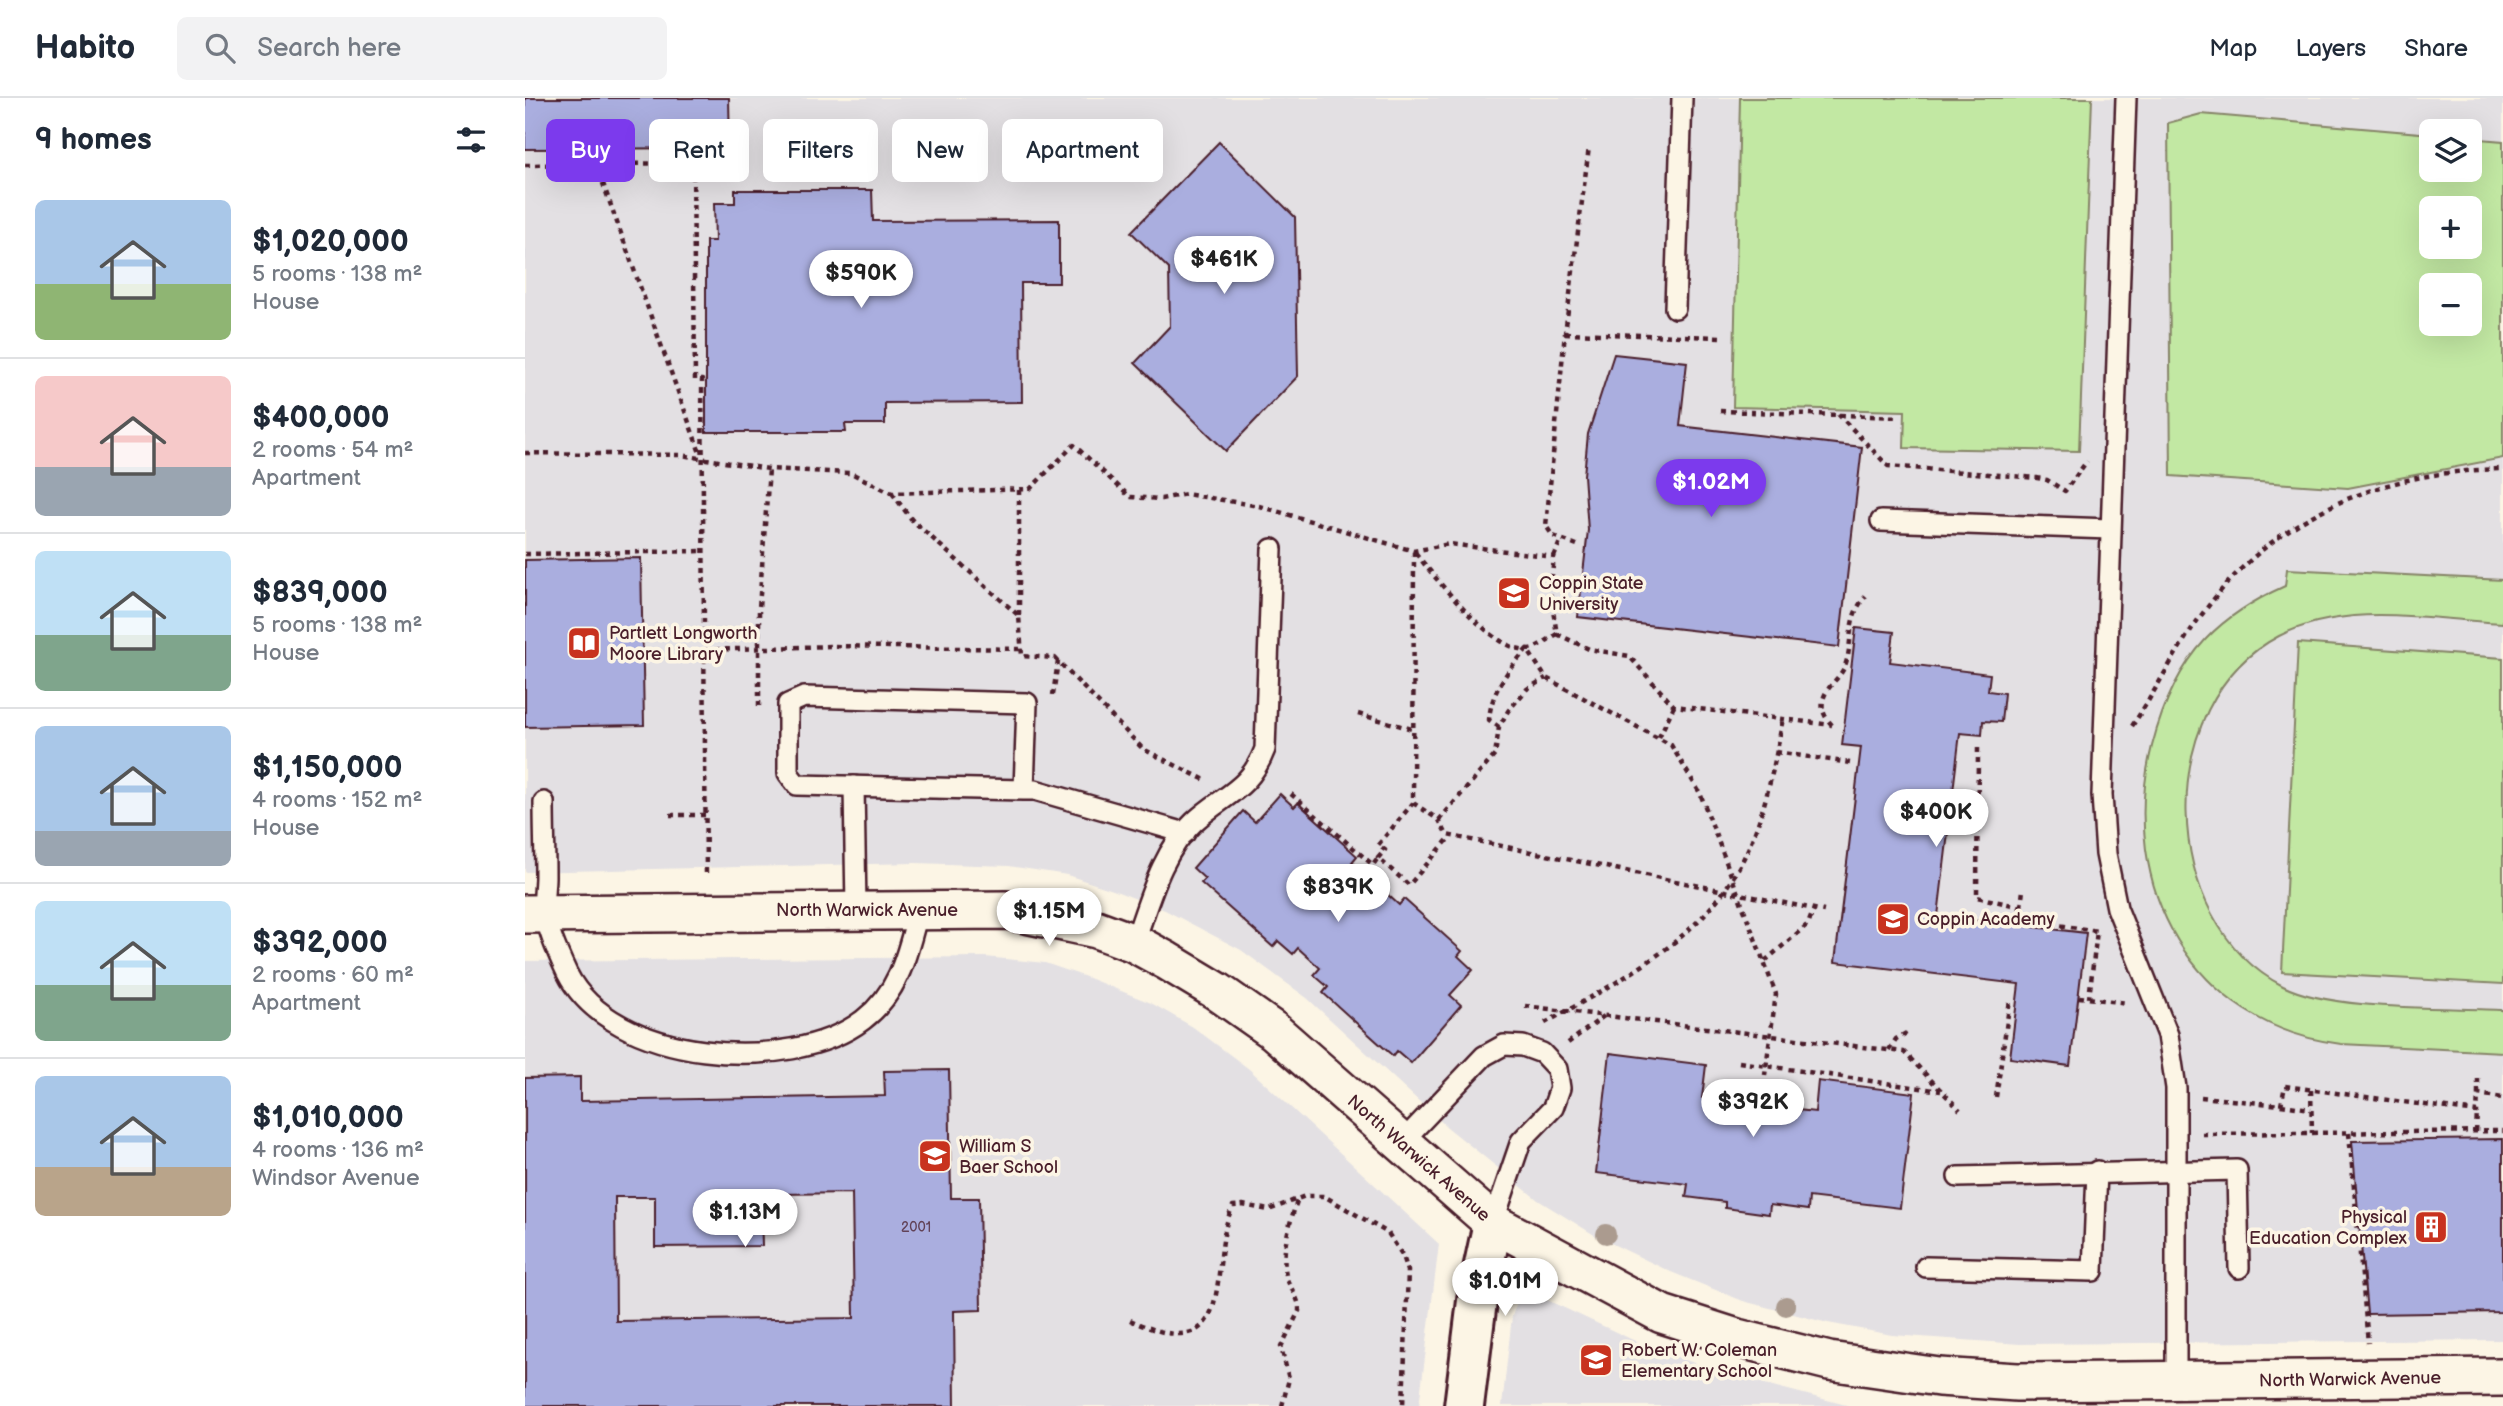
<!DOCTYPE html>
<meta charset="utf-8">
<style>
body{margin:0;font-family:"Balsamiq Sans",sans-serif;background:#f2f2f3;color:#1f2937;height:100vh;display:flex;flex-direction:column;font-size:26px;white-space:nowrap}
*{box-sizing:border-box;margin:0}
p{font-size:23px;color:#747a83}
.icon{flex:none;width:38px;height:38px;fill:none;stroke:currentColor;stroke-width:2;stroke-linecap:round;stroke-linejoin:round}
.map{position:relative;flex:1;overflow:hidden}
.drawer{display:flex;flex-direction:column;background:#fff;width:525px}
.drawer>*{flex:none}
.guide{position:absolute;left:21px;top:21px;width:665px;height:63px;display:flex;gap:14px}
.buttons{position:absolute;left:1894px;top:21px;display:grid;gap:14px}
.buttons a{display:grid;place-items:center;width:63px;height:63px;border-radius:10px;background:#fff;box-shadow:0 7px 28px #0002;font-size:35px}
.price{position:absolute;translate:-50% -60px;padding:0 16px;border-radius:24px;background:#fff;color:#222;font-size:23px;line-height:46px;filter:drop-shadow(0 2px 4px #0008)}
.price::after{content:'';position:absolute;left:50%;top:42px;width:21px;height:16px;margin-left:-10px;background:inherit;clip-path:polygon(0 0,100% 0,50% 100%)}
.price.active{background:#7c3aed;color:#fff}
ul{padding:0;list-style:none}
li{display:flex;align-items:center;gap:21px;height:175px;padding:0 35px}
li+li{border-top:2px solid #e0e1e3}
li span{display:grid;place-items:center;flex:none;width:196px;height:140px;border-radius:10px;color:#555}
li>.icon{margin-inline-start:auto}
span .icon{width:84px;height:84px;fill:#fffc;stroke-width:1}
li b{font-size:30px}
h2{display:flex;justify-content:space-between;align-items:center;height:84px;padding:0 35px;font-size:30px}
.tag{padding:0 24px;border-radius:10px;background:#fff;box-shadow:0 7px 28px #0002;font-size:24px;line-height:63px}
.tag.active{background:#7c3aed;color:#fff}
header{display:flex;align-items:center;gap:42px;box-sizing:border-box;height:98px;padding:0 35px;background:#fff;border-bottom:2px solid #e0e1e3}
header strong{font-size:33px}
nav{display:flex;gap:38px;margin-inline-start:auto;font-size:24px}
.search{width:490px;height:63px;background:#f2f2f3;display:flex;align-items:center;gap:18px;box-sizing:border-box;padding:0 24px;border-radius:10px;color:#747a83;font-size:26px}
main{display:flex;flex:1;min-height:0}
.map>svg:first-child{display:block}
</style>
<header>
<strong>Habito</strong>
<div class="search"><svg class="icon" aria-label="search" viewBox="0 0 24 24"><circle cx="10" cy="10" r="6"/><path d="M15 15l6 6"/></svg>Search here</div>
<nav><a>Map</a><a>Layers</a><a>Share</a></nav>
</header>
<main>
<section class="drawer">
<h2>9 homes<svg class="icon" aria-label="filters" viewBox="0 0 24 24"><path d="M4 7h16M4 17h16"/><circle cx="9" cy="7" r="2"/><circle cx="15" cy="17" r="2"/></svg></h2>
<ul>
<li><span style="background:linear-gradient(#a9c7e8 60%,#8fb573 0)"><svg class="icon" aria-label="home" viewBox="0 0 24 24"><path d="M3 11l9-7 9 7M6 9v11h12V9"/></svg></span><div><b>$1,020,000</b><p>5 rooms · 138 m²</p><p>House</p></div></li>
<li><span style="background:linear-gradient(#f6c9c9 65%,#9aa5b1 0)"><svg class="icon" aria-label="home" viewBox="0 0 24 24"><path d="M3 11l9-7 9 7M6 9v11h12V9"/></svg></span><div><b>$400,000</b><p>2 rooms · 54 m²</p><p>Apartment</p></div></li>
<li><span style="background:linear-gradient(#bfe0f5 60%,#7fa58c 0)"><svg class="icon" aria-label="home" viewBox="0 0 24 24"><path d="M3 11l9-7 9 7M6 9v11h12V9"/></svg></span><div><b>$839,000</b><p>5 rooms · 138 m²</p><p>House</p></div></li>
<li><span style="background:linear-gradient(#a9c7e8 75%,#9aa5b1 0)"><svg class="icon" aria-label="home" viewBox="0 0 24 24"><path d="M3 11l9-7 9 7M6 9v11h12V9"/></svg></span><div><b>$1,150,000</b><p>4 rooms · 152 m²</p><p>House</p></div></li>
<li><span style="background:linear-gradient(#bfe0f5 60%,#7fa58c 0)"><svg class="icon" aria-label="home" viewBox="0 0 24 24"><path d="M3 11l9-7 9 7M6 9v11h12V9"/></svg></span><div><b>$392,000</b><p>2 rooms · 60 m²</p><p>Apartment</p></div></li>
<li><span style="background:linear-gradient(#a9c7e8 65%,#b9a48a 0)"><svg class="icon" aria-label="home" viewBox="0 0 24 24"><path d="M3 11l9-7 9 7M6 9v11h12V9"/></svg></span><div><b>$1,010,000</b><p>4 rooms · 136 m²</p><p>Windsor Avenue</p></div></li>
</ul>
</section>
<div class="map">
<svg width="1978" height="1308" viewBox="0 0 1978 1308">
<rect width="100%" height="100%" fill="#fcf5e5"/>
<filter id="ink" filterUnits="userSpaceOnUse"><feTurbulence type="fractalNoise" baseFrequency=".0143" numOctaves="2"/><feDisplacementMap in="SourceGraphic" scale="14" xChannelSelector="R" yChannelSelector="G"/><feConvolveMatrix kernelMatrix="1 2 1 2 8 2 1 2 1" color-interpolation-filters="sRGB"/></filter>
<g filter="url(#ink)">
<g fill="#e3e0e3" fill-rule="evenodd">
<path d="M 0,0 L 1978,0 L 1978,1242 L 1495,1246 L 1367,1237 L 1303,1225 L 1218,1203 L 1146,1174 L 1071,1138 L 1013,1102 L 922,1029 L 782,900 L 716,852 L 640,812 L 588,792 L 542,777 L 484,768 L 390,765 L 0,774 ZM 1906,33 L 1944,33 L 1944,72 L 1906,72 ZM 1906,110 L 1944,110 L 1944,149 L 1906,149 ZM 1906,187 L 1944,187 L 1944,226 L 1906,226 Z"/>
<polygon points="460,859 520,865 561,879 626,905 668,929 724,971 914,1146 894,1308 0,1308 0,863"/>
<polygon points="1007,1195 1123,1249 1198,1275 1325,1308 977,1308 987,1218 993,1202 999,1196"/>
</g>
<g fill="#c2e8a3" stroke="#868467" stroke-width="2" fill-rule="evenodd">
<polygon points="1215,0 1567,0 1554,353 1379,350 1380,313 1208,309"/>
<path d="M 1676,16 L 1906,36 L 1906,72 L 1944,72 L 1944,40 L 1978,43 L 1978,360 L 1823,390 L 1646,378 L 1643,25 ZM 1944,110 L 1944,149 L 1906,149 L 1906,110 ZM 1944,187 L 1944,226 L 1906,226 L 1906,187 Z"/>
<path d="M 1762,471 L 1978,482 L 1978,525 C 1905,521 1822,503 1754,538 C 1627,604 1633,824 1758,888 C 1807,913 1921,909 1978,912 L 1978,954 L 1816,946 C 1668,928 1592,788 1627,648 C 1637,609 1653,571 1681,541 C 1703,518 1731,501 1760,488 Z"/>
<polygon points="1773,545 1978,560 1978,886 1757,874"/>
</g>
<g fill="#aaaedf" stroke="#4a1f2b" stroke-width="2" fill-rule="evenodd">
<polygon points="0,0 204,0 205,50 0,51"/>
<polygon points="694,44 770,119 773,278 701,353 610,265 645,228 644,171 606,134"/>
<polygon points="210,92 347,92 348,123 534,122 534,185 496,185 497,304 360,305 360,326 320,326 321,334 181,334 181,143 190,143 189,105 210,105"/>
<polygon points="1089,256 1162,264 1155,328 1337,349 1314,549 1053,519 1063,432 1059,377 1063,336"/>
<polygon points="116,460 119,627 0,629 0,462"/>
<polygon points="1331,530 1369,534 1365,564 1465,576 1463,593 1479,595 1476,624 1458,623 1457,637 1435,635 1413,818 1561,835 1545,968 1485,960 1494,886 1310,864 1336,649 1317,647"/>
<polygon points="755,696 769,709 773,705 832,758 827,764 874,807 879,801 937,853 933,858 948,872 925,897 936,907 886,965 872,953 868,958 798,895 803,889 789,877 795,870 773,850 768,856 753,843 748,849 676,785 680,781 668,770 718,713 730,724"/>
<polygon points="1085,955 1181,967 1177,1000 1195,1002 1196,995 1274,1004 1273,1012 1290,1014 1293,983 1389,995 1375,1110 1284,1099 1283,1112 1245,1107 1244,1116 1200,1110 1200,1104 1161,1099 1163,1086 1071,1075"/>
<path d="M 424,972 L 426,1100 L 454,1100 L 456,1212 L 429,1213 L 430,1308 L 0,1308 L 0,980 L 55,979 L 55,1003 L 360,998 L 359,973 ZM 327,1095 L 329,1220 L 91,1223 L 90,1099 L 130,1099 L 130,1149 L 237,1148 L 236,1110 L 255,1110 L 254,1096 Z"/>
<polygon points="1978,1041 1978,1214 1842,1216 1827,1043"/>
</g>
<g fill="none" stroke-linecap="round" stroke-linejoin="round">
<g stroke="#4a1f2b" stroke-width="24">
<g id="service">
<polyline points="1601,0 1577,697 1581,756 1592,810 1643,937 1651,990 1651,1284"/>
<polyline points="1150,210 1157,0"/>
<polyline points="1356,423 1585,431"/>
<polyline points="329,688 331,811"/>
<polyline points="499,692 502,605 279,599 263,606 263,675 272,687 499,692 510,692 660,735"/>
<path d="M 19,704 C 19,729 20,753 20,778 C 20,790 17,804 20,815 C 23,834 34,858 42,875 C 86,964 265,978 338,922 C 375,894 383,853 394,811"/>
<path d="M 609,845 C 624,804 636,754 669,724 C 699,696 724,693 740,651 L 747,451"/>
<polyline points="877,1044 959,958 979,947 998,948 1017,955 1032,971 1035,990 1028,1010 996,1043 968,1125"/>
<polyline points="1433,1079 1712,1072 1714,1170"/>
<polyline points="1401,1169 1568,1173 1572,1073"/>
</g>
</g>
<g stroke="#4a1f2b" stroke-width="42">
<polyline id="minor" points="0,816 482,812 571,831 609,845 642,863 692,893 749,933 968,1125 1137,1216 1212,1240 1304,1263 1414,1279 1492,1284 1978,1279"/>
</g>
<g stroke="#4a1f2b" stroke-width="44">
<polyline id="tertiary" points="939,1308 953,1195 968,1125"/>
</g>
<g stroke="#4a1f2b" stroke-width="4.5" stroke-dasharray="5 5" stroke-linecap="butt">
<polyline points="71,66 175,355"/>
<polyline points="0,67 168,65 170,282 177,282 181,777"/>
<polyline points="1040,235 1197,239"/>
<polyline points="1195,313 1374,319"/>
<polyline points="1313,316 1363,368 1512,380 1522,382 1540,393 1562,363"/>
<path d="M 0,355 L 156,357 L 244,371 L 326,375 L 367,395 L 505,391 L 549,347 L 605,399 L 636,401 L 661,396 L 734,408 L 889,453 L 924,446 L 1029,459 L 1025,495 L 1032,536 C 1024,541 1012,550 1003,551 C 970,557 908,477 889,453"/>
<polyline points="367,395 387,422 494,518 497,558 530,560 618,651 680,682"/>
<polyline points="1052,447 1028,438 1021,428 1040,235 1064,49"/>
<polyline points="889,454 888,705 853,747 860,752 853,760 884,787 926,738"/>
<polyline points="0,456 179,453"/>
<polyline points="1029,459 1036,441"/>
<polyline points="494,517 494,391"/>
<polyline points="1032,536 1064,551 1104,558 1149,608 1307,627"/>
<polyline points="180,552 307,548 496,551"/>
<polyline points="528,597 533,563"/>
<polyline points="234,608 234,510 244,371"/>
<polyline points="833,616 887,631"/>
<path d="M 1307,627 C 1300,619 1296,613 1298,602 C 1301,589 1313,582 1319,570 C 1330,545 1319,522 1341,498"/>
<path d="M 1607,628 C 1633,590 1653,547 1681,511 C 1754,414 1859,373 1978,371"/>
<path d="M 974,629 L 964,622 C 966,593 983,572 1002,551 L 1021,580 L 1146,647 L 1175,695 L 1251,896 L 1240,977"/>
<polyline points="1134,639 1149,608"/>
<polyline points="1453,650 1452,799 1496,809 1493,821 1572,833 1564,900"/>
<polyline points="1251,654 1325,665"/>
<polyline points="766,696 848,767 853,760"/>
<polyline points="888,705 914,722 922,737 1299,813"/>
<polyline points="145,717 181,717"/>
<polyline points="914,722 970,657 974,629 983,613 1002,591 1021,580"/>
<polyline points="1496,809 1498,792"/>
<polyline points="1240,863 1283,826 1289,811"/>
<polyline points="1554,899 1603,905"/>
<polyline points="1000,908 1379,954 1435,1012"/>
<path d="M 1020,925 C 1084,889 1162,849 1203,787 C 1236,739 1248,675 1258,620"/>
<polyline points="1043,945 1079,918"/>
<polyline points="1364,952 1371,941 1383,934"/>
<polyline points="1214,964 1416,993"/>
<polyline points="1786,992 1787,1035"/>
<polyline points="1953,996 1953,981"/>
<polyline points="1471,999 1485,902"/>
<polyline points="1676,999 1756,1007 1760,988 1952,1014 1953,996 1978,1000"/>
<polyline points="1756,1007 1786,1011"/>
<polyline points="1951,1034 1952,1014"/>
<polyline points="1824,1035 1843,1245"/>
<polyline points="1677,1036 1978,1033"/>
<path d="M 605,1222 C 719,1275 680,1164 708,1108 L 718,1107 L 744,1112 L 780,1098 L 799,1098 L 863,1135 L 878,1158 L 883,1173 L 878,1308"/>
<path d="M 757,1308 L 764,1281 L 756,1249 L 774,1213 C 775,1201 766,1192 762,1181 C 755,1156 764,1127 772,1103"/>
</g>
<use href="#service" stroke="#fcf5e5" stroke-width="19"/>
<use href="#minor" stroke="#fcf5e5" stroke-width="37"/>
<use href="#tertiary" stroke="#fcf5e5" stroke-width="38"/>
</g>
<g fill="#ab9b8f">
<circle cx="1081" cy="1136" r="10"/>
<circle cx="1261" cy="1208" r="10"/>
</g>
</g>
<defs>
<g id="university-square" transform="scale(1.75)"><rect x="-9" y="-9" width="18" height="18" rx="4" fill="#c8321e" stroke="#fcf5e5"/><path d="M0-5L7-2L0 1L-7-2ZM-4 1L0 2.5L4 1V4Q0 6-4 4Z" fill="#fff"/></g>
<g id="library-square" transform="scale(1.75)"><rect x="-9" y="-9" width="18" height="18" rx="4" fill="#c8321e" stroke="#fcf5e5"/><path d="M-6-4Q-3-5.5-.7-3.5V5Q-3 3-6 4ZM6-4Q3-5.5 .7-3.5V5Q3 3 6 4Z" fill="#fff"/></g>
<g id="school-square" transform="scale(1.75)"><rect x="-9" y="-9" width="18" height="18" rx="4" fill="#c8321e" stroke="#fcf5e5"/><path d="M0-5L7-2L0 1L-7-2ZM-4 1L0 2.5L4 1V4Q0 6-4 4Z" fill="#fff"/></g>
<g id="building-square" transform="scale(1.75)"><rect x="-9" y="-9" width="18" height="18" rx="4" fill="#c8321e" stroke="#fcf5e5"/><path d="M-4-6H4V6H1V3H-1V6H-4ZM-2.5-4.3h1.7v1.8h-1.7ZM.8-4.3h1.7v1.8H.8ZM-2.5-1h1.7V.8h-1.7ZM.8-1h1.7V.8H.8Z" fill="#fff"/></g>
</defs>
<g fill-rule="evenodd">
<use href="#university-square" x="989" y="495"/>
<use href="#library-square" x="59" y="545"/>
<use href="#school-square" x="1368" y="821"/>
<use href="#school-square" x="410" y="1058"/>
<use href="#building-square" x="1906" y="1129"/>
<use href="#school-square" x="1071" y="1262"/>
</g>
<g text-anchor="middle" stroke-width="7" stroke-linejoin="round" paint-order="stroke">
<g font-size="14" fill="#624358">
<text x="391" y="1134">2001</text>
</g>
<g font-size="18" fill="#4a1f2b" stroke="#fcf5e5" text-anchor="start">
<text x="1014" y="491">Coppin State<tspan x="1014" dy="21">University</tspan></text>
<text x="84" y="541">Partlett Longworth<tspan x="84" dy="21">Moore Library</tspan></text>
<text x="1392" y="827">Coppin Academy</text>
<text x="434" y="1054">William S<tspan x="434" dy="21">Baer School</tspan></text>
<text x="1882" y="1125" text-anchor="end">Physical<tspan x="1882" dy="21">Education Complex</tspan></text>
<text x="1096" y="1258">Robert W. Coleman<tspan x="1096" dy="21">Elementary School</tspan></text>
</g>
<g font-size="18" fill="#4a1f2b" stroke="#fcf5e5">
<text x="342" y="818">North Warwick Avenue</text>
<text transform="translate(894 1060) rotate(41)" y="6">North Warwick Avenue</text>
<text transform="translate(1825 1281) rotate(-1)" y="6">North Warwick Avenue</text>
</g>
</g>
</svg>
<div class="buttons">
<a><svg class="icon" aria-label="layers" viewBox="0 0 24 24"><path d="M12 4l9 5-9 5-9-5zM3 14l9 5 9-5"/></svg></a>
<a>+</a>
<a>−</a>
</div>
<b class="price" style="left:699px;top:198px">$461K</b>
<b class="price" style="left:336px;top:212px">$590K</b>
<b class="price active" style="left:1186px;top:421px">$1.02M</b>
<b class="price" style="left:1411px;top:751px">$400K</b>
<b class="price" style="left:813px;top:826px">$839K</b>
<b class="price" style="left:524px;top:850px">$1.15M</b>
<b class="price" style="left:1228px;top:1041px">$392K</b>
<b class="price" style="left:220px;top:1151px">$1.13M</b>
<b class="price" style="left:980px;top:1220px">$1.01M</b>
<div class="guide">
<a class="tag active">Buy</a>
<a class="tag">Rent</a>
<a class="tag">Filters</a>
<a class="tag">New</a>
<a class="tag">Apartment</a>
</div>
</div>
</main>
